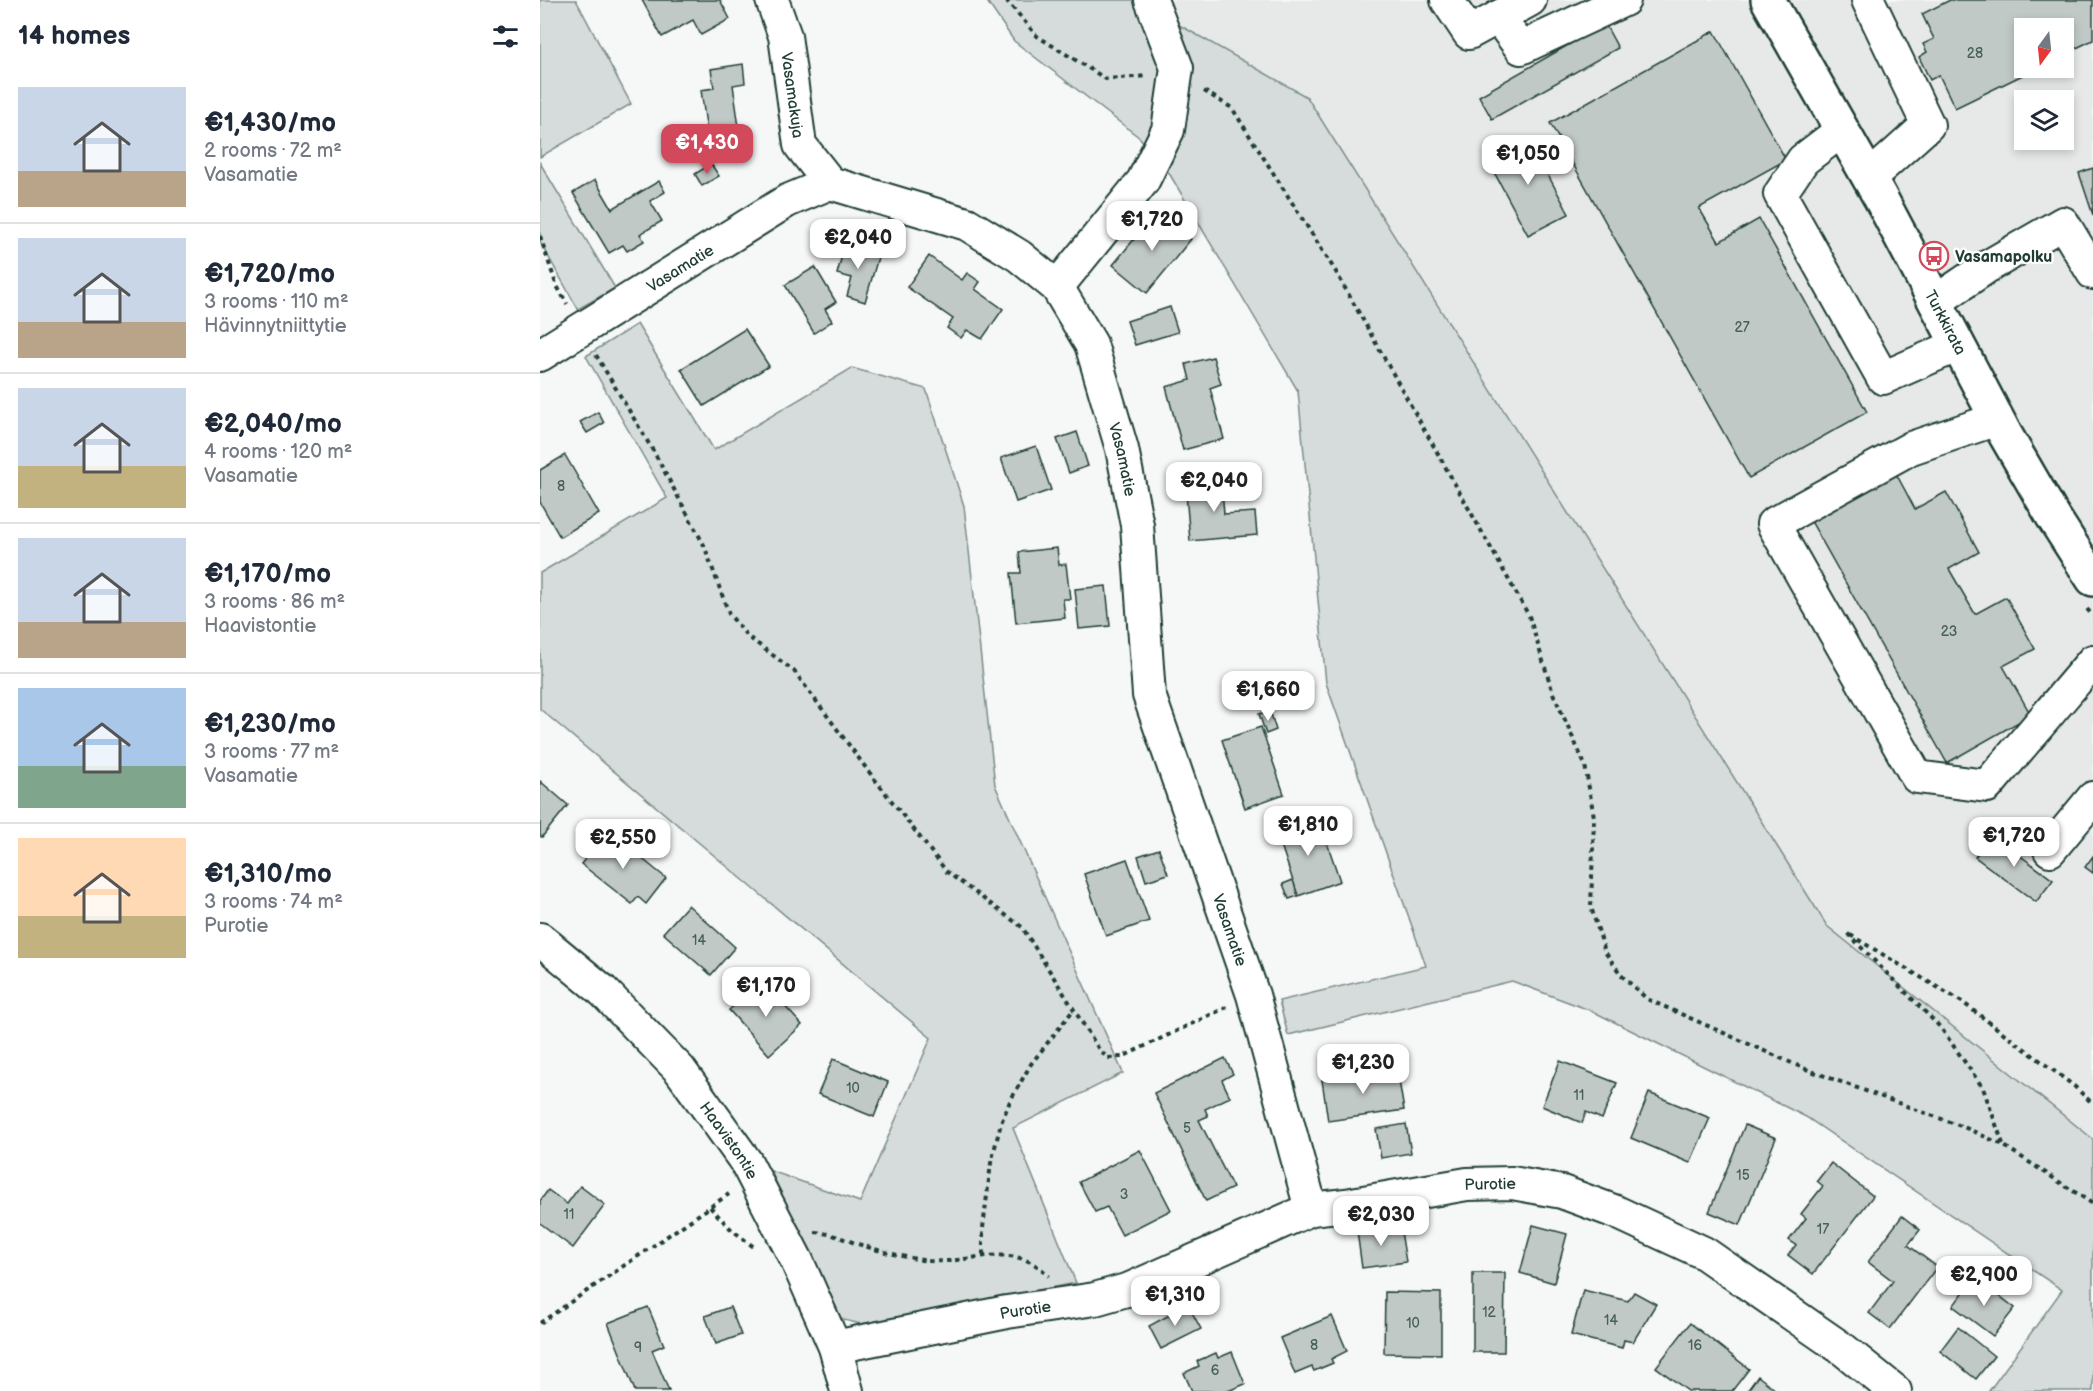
<!DOCTYPE html>
<meta charset="utf-8">
<style>
body{margin:0;font-family:"Balsamiq Sans",sans-serif;background:#f2f2f3;color:#1f2937;height:100vh;display:flex;flex-direction:column;font-size:22px;white-space:nowrap}
*{box-sizing:border-box;margin:0}
p{font-size:20px;color:#747a83}
.icon{flex:none;width:33px;height:33px;fill:none;stroke:currentColor;stroke-width:2;stroke-linecap:round;stroke-linejoin:round}
.map{position:relative;flex:1;overflow:hidden}
.drawer{display:flex;flex-direction:column;background:#fff;width:540px}
.drawer>*{flex:none}
.needle{width:39px;rotate:195deg}
.fabs{position:absolute;left:1474px;top:18px;display:grid;gap:12px}
.fabs a{display:grid;place-items:center;width:60px;height:60px;border-radius:0px;background:#fff;box-shadow:0 3px 9px #0003;font-size:30px}
.price{position:absolute;translate:-50% -51px;padding:0 14px;border-radius:12px;background:#fff;color:#222;font-size:20px;line-height:39px;filter:drop-shadow(0 2px 3px #0008)}
.price::after{content:'';position:absolute;left:50%;top:36px;width:18px;height:14px;margin-left:-9px;background:inherit;clip-path:polygon(0 0,100% 0,50% 100%)}
.price.on{background:#d1495b;color:#fff}
ul{padding:0;list-style:none}
li{display:flex;align-items:center;gap:18px;height:150px;padding:0 18px}
li+li{border-top:2px solid #e0e1e3}
li span{display:grid;place-items:center;flex:none;width:168px;height:120px;border-radius:0px;color:#555}
li>.icon{margin-inline-start:auto}
span .icon{width:72px;height:72px;fill:#fffc;stroke-width:1}
li b{font-size:26px}
h2{display:flex;justify-content:space-between;align-items:center;height:72px;padding:0 18px;font-size:26px}
main{display:flex;flex:1;min-height:0}
.map>svg:first-child{display:block}
</style>
<main>
<section class="drawer">
<h2>14 homes<svg class="icon" aria-label="filters" viewBox="0 0 24 24"><path d="M4 7h16M4 17h16"/><circle cx="9" cy="7" r="2"/><circle cx="15" cy="17" r="2"/></svg></h2>
<ul>
<li><span style="background:linear-gradient(#c9d6e8 70%,#b9a48a 0)"><svg class="icon" aria-label="home" viewBox="0 0 24 24"><path d="M3 11l9-7 9 7M6 9v11h12V9"/></svg></span><div><b>€1,430/mo</b><p>2 rooms · 72 m²</p><p>Vasamatie</p></div></li>
<li><span style="background:linear-gradient(#c9d6e8 70%,#b9a48a 0)"><svg class="icon" aria-label="home" viewBox="0 0 24 24"><path d="M3 11l9-7 9 7M6 9v11h12V9"/></svg></span><div><b>€1,720/mo</b><p>3 rooms · 110 m²</p><p>Hävinnytniittytie</p></div></li>
<li><span style="background:linear-gradient(#c9d6e8 65%,#c2b280 0)"><svg class="icon" aria-label="home" viewBox="0 0 24 24"><path d="M3 11l9-7 9 7M6 9v11h12V9"/></svg></span><div><b>€2,040/mo</b><p>4 rooms · 120 m²</p><p>Vasamatie</p></div></li>
<li><span style="background:linear-gradient(#c9d6e8 70%,#b9a48a 0)"><svg class="icon" aria-label="home" viewBox="0 0 24 24"><path d="M3 11l9-7 9 7M6 9v11h12V9"/></svg></span><div><b>€1,170/mo</b><p>3 rooms · 86 m²</p><p>Haavistontie</p></div></li>
<li><span style="background:linear-gradient(#a9c7e8 65%,#7fa58c 0)"><svg class="icon" aria-label="home" viewBox="0 0 24 24"><path d="M3 11l9-7 9 7M6 9v11h12V9"/></svg></span><div><b>€1,230/mo</b><p>3 rooms · 77 m²</p><p>Vasamatie</p></div></li>
<li><span style="background:linear-gradient(#ffd9b3 65%,#c2b280 0)"><svg class="icon" aria-label="home" viewBox="0 0 24 24"><path d="M3 11l9-7 9 7M6 9v11h12V9"/></svg></span><div><b>€1,310/mo</b><p>3 rooms · 74 m²</p><p>Purotie</p></div></li>
</ul>
</section>
<div class="map">
<svg width="1553" height="1391" viewBox="0 0 1553 1391">
<rect width="100%" height="100%" fill="#f6f7f7"/>
<filter id="ink" filterUnits="userSpaceOnUse"><feTurbulence type="fractalNoise" baseFrequency=".0167" numOctaves="2"/><feDisplacementMap in="SourceGraphic" scale="12" xChannelSelector="R" yChannelSelector="G"/><feConvolveMatrix kernelMatrix="1 2 1 2 8 2 1 2 1" color-interpolation-filters="sRGB"/></filter>
<g filter="url(#ink)">
<path fill="#e6e9e8" fill-rule="evenodd" d="M 595,0 L 1553,0 L 1553,1139 L 1287,926 L 767,97 ZM 1485,28 L 1524,28 L 1524,68 L 1485,68 ZM 1485,100 L 1524,100 L 1524,140 L 1485,140 Z"/>
<g fill="#d6dcdb" stroke="#7a8c88" stroke-width="1.5">
<polygon points="0,0 36,0 91,104 0,157"/>
<polygon points="446,0 595,0 767,97 1287,926 1553,1139 1553,1391 1449,1391 1522,1290 1266,1117 1052,1011 972,981 748,1035 739,1001 886,966 786,683 758,391 629,173 600,138 474,41"/>
<polygon points="0,163 75,288 38,309 0,242"/>
<polygon points="97,324 174,450 312,368 386,389 424,506 455,785 583,1073 473,1128 536,1283 321,1324 304,1320 293,1313 231,1171 320,1202 391,1038 0,709 0,573 127,498 46,356"/>
</g>
<g fill="#c0c9c6" stroke="#1f3d34" stroke-width="1.5">
<polygon points="102,0 180,0 190,19 161,35 153,20 122,37"/>
<polygon points="1410,0 1553,0 1553,40 1524,54 1524,28 1485,28 1485,68 1497,68 1415,108 1399,75 1390,80 1379,57 1387,52 1383,44 1394,39 1382,14"/>
<polygon points="1065,24 1078,48 952,119 939,96"/>
<polygon points="1174,31 1246,160 1159,208 1179,242 1219,219 1327,412 1209,478 1010,123"/>
<polygon points="203,64 205,83 193,85 201,141 169,146 161,90 174,88 171,69"/>
<polygon points="988,138 1029,214 988,235 947,159"/>
<polygon points="171,164 179,176 162,186 155,174"/>
<polygon points="1553,168 1553,215 1539,173"/>
<polygon points="55,180 72,209 119,181 125,192 110,201 122,221 100,234 104,241 87,251 83,245 69,253 33,193"/>
<polygon points="617,211 651,239 607,293 573,265"/>
<polygon points="305,244 339,254 325,302 307,296 312,278 297,274"/>
<polygon points="389,256 422,280 427,273 440,282 435,289 463,309 442,339 427,330 421,338 407,328 413,319 367,287"/>
<polygon points="275,267 296,302 285,309 292,321 274,333 245,285"/>
<polygon points="630,307 638,332 595,345 587,321"/>
<polygon points="205,329 229,366 164,406 141,369"/>
<polygon points="673,357 681,384 670,388 684,439 643,450 626,387 650,380 646,364"/>
<polygon points="58,412 64,423 47,433 40,422"/>
<polygon points="537,432 548,466 529,473 517,439"/>
<polygon points="496,446 511,490 476,502 461,458"/>
<polygon points="25,455 59,514 20,537 0,502 0,470"/>
<polygon points="1352,466 1375,509 1406,492 1439,552 1409,569 1435,614 1466,597 1495,649 1463,666 1491,715 1407,763 1267,514"/>
<polygon points="681,478 684,514 715,512 717,535 650,541 645,481"/>
<polygon points="517,548 519,565 526,564 530,599 523,599 525,618 476,623 471,573 481,573 479,552"/>
<polygon points="566,586 570,626 539,629 535,589"/>
<polygon points="730,711 736,730 726,734 719,714"/>
<polygon points="721,727 744,794 705,808 682,740"/>
<polygon points="0,781 28,805 2,837 0,836"/>
<polygon points="779,819 800,881 758,896 737,833"/>
<polygon points="68,831 126,878 106,904 98,897 92,904 41,864"/>
<polygon points="1451,834 1513,880 1496,902 1435,857"/>
<polygon points="619,849 628,874 606,881 598,856"/>
<polygon points="1553,856 1553,873 1545,867"/>
<polygon points="587,859 609,921 566,936 544,874"/>
<polygon points="753,880 758,896 749,899 743,884"/>
<polygon points="148,905 195,947 171,975 123,933"/>
<polygon points="222,981 262,1025 229,1055 189,1010"/>
<polygon points="685,1058 693,1074 682,1080 690,1097 665,1109 668,1116 659,1120 693,1188 666,1201 614,1093"/>
<polygon points="293,1059 348,1082 334,1117 278,1094"/>
<polygon points="1020,1061 1077,1083 1062,1119 1046,1112 1042,1123 1002,1106"/>
<polygon points="857,1069 864,1110 788,1121 782,1080"/>
<polygon points="1109,1093 1170,1118 1150,1163 1091,1138"/>
<polygon points="866,1124 871,1153 841,1158 836,1129"/>
<polygon points="1205,1125 1236,1138 1200,1225 1169,1212"/>
<polygon points="600,1150 631,1210 582,1235 567,1207 555,1212 539,1182"/>
<polygon points="1291,1163 1333,1196 1273,1274 1248,1255 1256,1245 1249,1240 1266,1218 1261,1214 1283,1186 1277,1181"/>
<polygon points="40,1186 65,1205 33,1248 0,1223 0,1201 8,1190 27,1204"/>
<polygon points="1362,1216 1380,1230 1368,1245 1397,1267 1350,1329 1329,1313 1353,1281 1328,1262"/>
<polygon points="860,1225 866,1262 822,1268 817,1231"/>
<polygon points="993,1225 1027,1234 1014,1283 980,1273"/>
<polygon points="933,1273 965,1273 964,1352 933,1352"/>
<polygon points="1435,1277 1475,1308 1453,1336 1413,1306"/>
<polygon points="1043,1290 1088,1301 1094,1292 1116,1304 1093,1342 1084,1340 1082,1348 1031,1335"/>
<polygon points="845,1292 901,1293 901,1354 844,1353"/>
<polygon points="648,1305 661,1329 621,1349 609,1326"/>
<polygon points="108,1307 124,1345 112,1350 129,1391 95,1391 68,1323"/>
<polygon points="190,1307 201,1335 176,1344 165,1316"/>
<polygon points="792,1316 807,1351 791,1359 793,1363 774,1371 772,1367 755,1374 740,1338"/>
<polygon points="1150,1323 1209,1369 1192,1391 1148,1391 1116,1367"/>
<polygon points="1418,1327 1454,1356 1436,1379 1400,1351"/>
<polygon points="692,1352 705,1384 688,1391 652,1391 644,1373 659,1366 657,1361 676,1353 678,1358"/>
<polygon points="1218,1376 1237,1391 1207,1391"/>
</g>
<g fill="none" stroke-linecap="round" stroke-linejoin="round">
<g stroke="#1f3d34" stroke-width="36">
<g id="minor">
<path id="s1" d="M 232,0 L 245,36 L 260,145 L 290,183"/>
<polyline points="907,0 929,33 990,0"/>
<polyline points="1328,0 1388,125 1329,178"/>
<polyline points="958,17 981,48 1084,0"/>
<polyline points="1301,131 1263,160 1240,194 1343,378 1418,345"/>
<polyline points="517,287 603,181 628,130 637,68 611,0"/>
<polyline points="1395,302 1445,268 1523,223 1553,273"/>
<path id="s2" d="M 0,355 L 247,201 L 290,183 L 427,224 L 479,256 L 517,287 L 551,344 L 582,449 L 597,525 L 609,695 L 713,995 L 771,1209"/>
<polyline points="1457,419 1371,448 1233,524 1377,777 1447,786 1553,661"/>
<polyline points="1510,850 1553,798"/>
<path id="s3" d="M 0,939 L 63,991 L 140,1070 L 206,1162 L 257,1261 L 295,1347 L 307,1391"/>
<path id="s4" d="M 295,1347 L 467,1312 L 555,1299 L 590,1289 L 771,1209 L 806,1205 L 927,1184 L 972,1183 L 1022,1192 L 1076,1212 L 1164,1253 L 1304,1350 L 1355,1391"/>
</g>
</g>
<g stroke="#1f3d34" stroke-width="38">
<g id="major">
<path id="s5" d="M 1228,0 L 1340,197 L 1465,434 L 1512,515 L 1553,579"/>
</g>
</g>
<g stroke="#1f3d34" stroke-width="4" stroke-dasharray="4.5 4.5" stroke-linecap="butt">
<polyline points="466,0 497,36 566,79 608,76"/>
<polyline points="664,91 692,108 796,272 989,616 1013,693 1045,765 1054,817 1051,907 1065,952 1082,976 1107,999 1263,1068 1426,1128 1463,1145 1553,1204"/>
<polyline points="0,236 16,284 27,304"/>
<polyline points="56,355 115,454 164,545 189,614 207,636 254,671 326,768 407,872 482,927 560,1051 568,1058 582,1057 687,1007"/>
<polyline points="1547,609 1553,616"/>
<polyline points="1463,1144 1443,1088 1401,1028 1307,933 1422,1002 1534,1086 1553,1104"/>
<polyline points="170,1207 191,1229 215,1248"/>
<path d="M 275,1232 C 290,1233 301,1238 315,1243 C 336,1250 359,1256 382,1260 C 425,1268 470,1236 509,1276"/>
<polyline points="443,1255 443,1228 451,1163 461,1123 470,1101 491,1064 534,1009"/>
<polyline points="0,1323 189,1194"/>
</g>
<use href="#minor" stroke="#fff" stroke-width="32"/>
<use href="#major" stroke="#fff" stroke-width="33"/>
</g>
</g>
<defs>
<g id="bus-ring" transform="scale(1.5)"><circle r="9.5" fill="#fff" stroke="#d1495b" stroke-width="1.5"/><path d="M-5-6H5V4H4V6H2V4H-2V6H-4V4H-5ZM-3.5-4V0h7V-4ZM-3.5 1.2v1.5H-2V1.2ZM2 1.2v1.5H3.5V1.2Z" fill="#d1495b"/></g>
</defs>
<g fill-rule="evenodd">
<use href="#bus-ring" x="1394" y="256"/>
</g>
<g text-anchor="middle" stroke-width="4.5" stroke-linejoin="round" paint-order="stroke">
<g font-size="14" fill="#476058">
<text x="1435" y="58">28</text>
<text x="1202" y="332">27</text>
<text x="21" y="491">8</text>
<text x="1409" y="636">23</text>
<text x="159" y="945">14</text>
<text x="313" y="1093">10</text>
<text x="1039" y="1100">11</text>
<text x="647" y="1133">5</text>
<text x="1203" y="1180">15</text>
<text x="584" y="1199">3</text>
<text x="29" y="1219">11</text>
<text x="1283" y="1234">17</text>
<text x="949" y="1317">12</text>
<text x="1071" y="1325">14</text>
<text x="873" y="1328">10</text>
<text x="774" y="1350">8</text>
<text x="1155" y="1350">16</text>
<text x="98" y="1352">9</text>
<text x="675" y="1375">6</text>
</g>
<g font-size="16" fill="#1f3d34" stroke="#fff">
<text dy="6" stroke="none"><textPath href="#s1" startOffset="98">Vasamakuja</textPath></text>
<text dy="6" stroke="none"><textPath href="#s2" startOffset="165">Vasamatie</textPath></text>
<text dy="6" stroke="none"><textPath href="#s5" startOffset="368">Turkkirata</textPath></text>
<text dy="6" stroke="none"><textPath href="#s2" startOffset="777">Vasamatie</textPath></text>
<text dy="6" stroke="none"><textPath href="#s2" startOffset="1263">Vasamatie</textPath></text>
<text dy="6" stroke="none"><textPath href="#s3" startOffset="278">Haavistontie</textPath></text>
<text dy="6" stroke="none"><textPath href="#s4" startOffset="680">Purotie</textPath></text>
<text dy="6" stroke="none"><textPath href="#s4" startOffset="194">Purotie</textPath></text>
</g>
<g font-size="16" font-weight="bold" fill="#1f3d34" stroke="#fff" text-anchor="start">
<text x="1415" y="262">Vasamapolku</text>
</g>
</g>
</svg>
<div class="fabs">
<a><svg class="needle" viewBox="-14 -14 28 28"><path d="M0-13l5 13h-10z" fill="#e53935"/><path d="M0 13l5-13h-10z" fill="#747a83"/></svg></a>
<a><svg class="icon" aria-label="layers" viewBox="0 0 24 24"><path d="M12 4l9 5-9 5-9-5zM3 14l9 5 9-5"/></svg></a>
</div>
<b class="price on" style="left:167px;top:175px">€1,430</b>
<b class="price" style="left:988px;top:186px">€1,050</b>
<b class="price" style="left:612px;top:252px">€1,720</b>
<b class="price" style="left:318px;top:270px">€2,040</b>
<b class="price" style="left:674px;top:513px">€2,040</b>
<b class="price" style="left:728px;top:722px">€1,660</b>
<b class="price" style="left:768px;top:857px">€1,810</b>
<b class="price" style="left:1474px;top:868px">€1,720</b>
<b class="price" style="left:83px;top:870px">€2,550</b>
<b class="price" style="left:226px;top:1018px">€1,170</b>
<b class="price" style="left:823px;top:1095px">€1,230</b>
<b class="price" style="left:841px;top:1247px">€2,030</b>
<b class="price" style="left:1444px;top:1307px">€2,900</b>
<b class="price" style="left:635px;top:1327px">€1,310</b>
</div>
</main>
